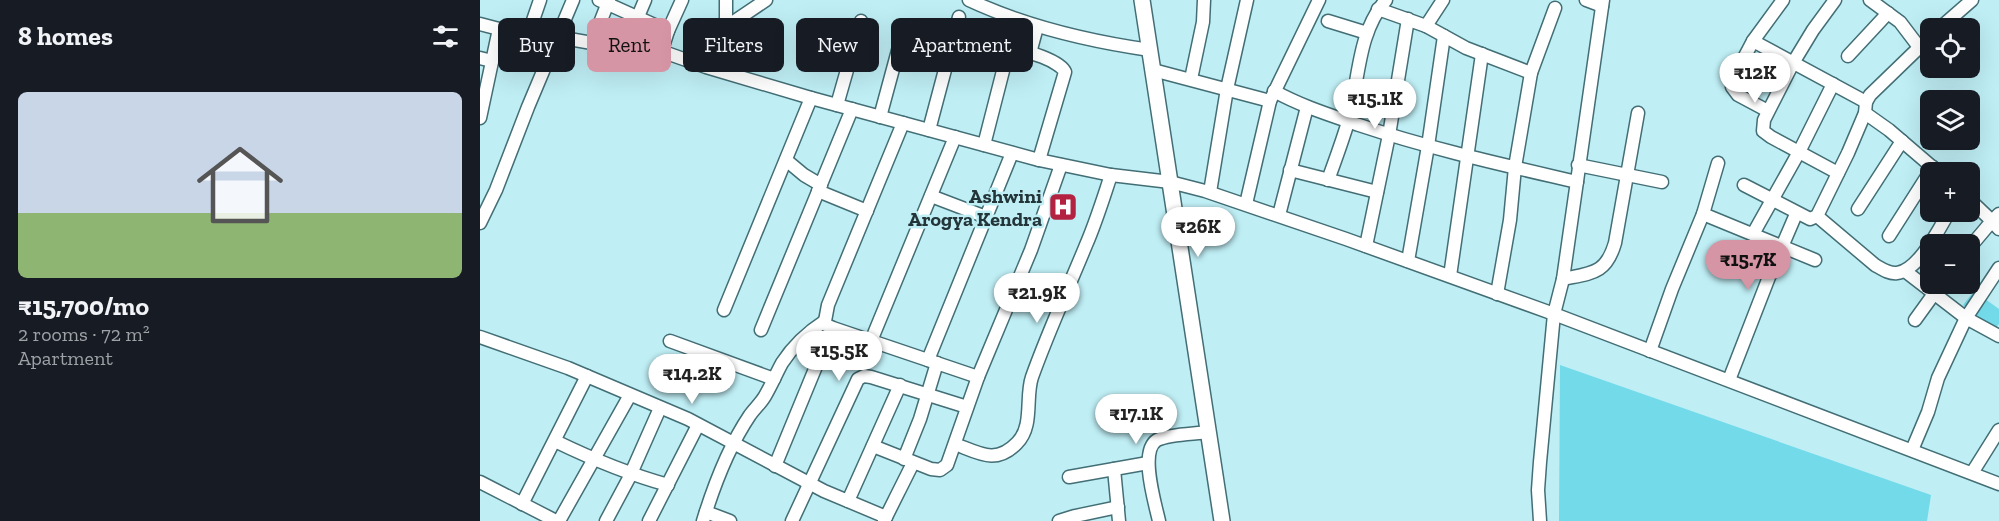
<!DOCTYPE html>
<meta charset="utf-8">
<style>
body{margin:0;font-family:"Zilla Slab",serif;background:#20242c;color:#f1f3f6;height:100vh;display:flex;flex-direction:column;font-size:22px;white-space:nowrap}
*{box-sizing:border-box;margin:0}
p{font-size:20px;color:#9ea1a6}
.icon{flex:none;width:33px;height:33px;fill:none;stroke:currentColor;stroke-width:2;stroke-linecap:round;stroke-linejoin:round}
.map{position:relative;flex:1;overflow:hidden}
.side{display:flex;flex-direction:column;background:#171b24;width:480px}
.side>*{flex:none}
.guide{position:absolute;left:18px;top:18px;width:570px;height:54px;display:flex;gap:12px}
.tools{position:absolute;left:1440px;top:18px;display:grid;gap:12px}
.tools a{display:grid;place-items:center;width:60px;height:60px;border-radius:9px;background:#171b24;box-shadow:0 6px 24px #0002;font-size:30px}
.price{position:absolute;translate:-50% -51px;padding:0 14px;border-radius:21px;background:#fff;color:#222;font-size:20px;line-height:39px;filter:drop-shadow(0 2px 3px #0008)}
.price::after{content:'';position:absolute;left:50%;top:36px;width:18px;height:14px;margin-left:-9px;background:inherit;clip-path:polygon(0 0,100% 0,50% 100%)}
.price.active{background:#d695a5;color:#111}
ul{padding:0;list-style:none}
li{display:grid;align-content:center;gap:12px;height:318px;padding:0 18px}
li span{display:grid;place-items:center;height:186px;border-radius:9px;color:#555}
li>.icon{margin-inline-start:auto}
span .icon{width:108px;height:108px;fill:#fffc;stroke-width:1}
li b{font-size:26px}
h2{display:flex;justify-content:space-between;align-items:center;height:72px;padding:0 18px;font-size:26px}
.pill{padding:0 21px;border-radius:9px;background:#171b24;box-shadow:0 6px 24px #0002;font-size:21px;line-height:54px}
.pill.active{background:#d695a5;color:#111}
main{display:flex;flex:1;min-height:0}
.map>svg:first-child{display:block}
</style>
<main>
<section class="side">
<h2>8 homes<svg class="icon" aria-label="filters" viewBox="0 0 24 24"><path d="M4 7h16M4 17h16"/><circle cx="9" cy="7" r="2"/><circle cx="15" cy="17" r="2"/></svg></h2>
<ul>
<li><span style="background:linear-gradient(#c9d6e8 65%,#8fb573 0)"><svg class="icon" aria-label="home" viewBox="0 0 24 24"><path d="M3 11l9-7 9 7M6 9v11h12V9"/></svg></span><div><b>₹15,700/mo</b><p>2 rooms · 72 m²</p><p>Apartment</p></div></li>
</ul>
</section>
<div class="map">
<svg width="1519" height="521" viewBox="0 0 1519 521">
<rect width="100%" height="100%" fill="#bfeef5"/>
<g fill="#73daea">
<polygon points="1494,291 1519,309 1519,324 1514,330 1483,305"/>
<polygon points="1080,365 1451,495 1447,521 1079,521"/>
</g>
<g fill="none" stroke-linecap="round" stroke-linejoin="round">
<g stroke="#436e75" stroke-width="15">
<g id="minor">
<polyline points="119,0 188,31"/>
<path d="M 489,0 C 547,27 607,41 670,50"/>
<polyline points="1106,0 1122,6"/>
<polyline points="1355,0 1333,30 1313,63 1284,120 1283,131 1291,137 1358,173"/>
<polyline points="1390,0 1420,22 1439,47"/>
<polyline points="898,9 946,26 986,48 1051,73"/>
<polyline points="848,21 887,33"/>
<polyline points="0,24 19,29 49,32 112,43 164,45 226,67 331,98 559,160 631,175 690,182 725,191 866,239 1074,314 1519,484"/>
<polyline points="946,26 963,0"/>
<polyline points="246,27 246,0"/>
<polyline points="1460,28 1492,0"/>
<polyline points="49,32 60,0"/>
<polyline points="1273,41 1386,102"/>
<polyline points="112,43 129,0"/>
<polyline points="146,45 165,0"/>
<polyline points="182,50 188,31 202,0"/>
<polyline points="550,53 557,27"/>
<polyline points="1368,56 1408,13"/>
<polyline points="0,58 12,61"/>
<polyline points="209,61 246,27 286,0"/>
<polyline points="673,70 790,101"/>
<polyline points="711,79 723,22 724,0"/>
<path d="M 794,91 C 821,106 850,115 879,125 C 951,149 1024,165 1097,182"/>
<polyline points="357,105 381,21"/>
<polyline points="1288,111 1258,95 1252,87 1255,75 1273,41 1303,0"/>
<polyline points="1385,113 1409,130 1458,172"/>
<path d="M 400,117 L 420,43 C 423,36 426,30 435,30 L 474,38"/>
<polyline points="0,118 19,29"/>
<polyline points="423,123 348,305 345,321 346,325 353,328 498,377"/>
<polyline points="449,130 479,17"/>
<path d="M 504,145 L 525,63 C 527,59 529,54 534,52 C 545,48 581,62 585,72 L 559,160"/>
<polyline points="306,160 324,175 341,185"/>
<polyline points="1098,165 1182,182"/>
<polyline points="810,170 897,192"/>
<path d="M 848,180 C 855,161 862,142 868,122 C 879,82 877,33 906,0"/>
<polyline points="1264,185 1330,219 1337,216 1368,153 1385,113 1386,102 1390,95 1450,37"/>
<polyline points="338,191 387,211"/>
<polyline points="730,192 747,89 767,0"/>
<polyline points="451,196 506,217"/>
<polyline points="1490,200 1512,221 1490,247"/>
<polyline points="766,204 790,101 839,0"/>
<polyline points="1378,209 1422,141"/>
<polyline points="1223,214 1335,260"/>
<polyline points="1519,214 1512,221 1519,229"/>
<polyline points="799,215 827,107"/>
<path d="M 1337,216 L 1395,265 C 1402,269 1409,274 1417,273 C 1439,270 1459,229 1469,212"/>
<polyline points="0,223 16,190 48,107 93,0"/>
<polyline points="1273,234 1319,152 1353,84"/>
<polyline points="1409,236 1453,167"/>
<polyline points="886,246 909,135 928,19"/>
<polyline points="928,261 948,146 964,36"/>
<polyline points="1425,271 1486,318 1519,268"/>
<polyline points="970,276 1002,54"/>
<path d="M 1083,279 C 1112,273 1126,274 1135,243 L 1158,113"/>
<polyline points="1017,294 1030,220 1035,167 1051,73 1075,8"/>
<polyline points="244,310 331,98"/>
<polyline points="1435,320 1461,284"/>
<polyline points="281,330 372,109"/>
<polyline points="0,337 88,368 208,419 344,491 406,517"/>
<polyline points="190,341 294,379"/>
<polyline points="391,341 475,137"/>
<polyline points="1170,351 1192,289 1223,214 1238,163"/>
<polyline points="448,360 532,153"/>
<polyline points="1249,380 1289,277 1316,214"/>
<path d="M 75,441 C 112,459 148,474 188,485"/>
<path d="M 475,444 C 499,453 516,465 537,443 C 554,426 545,397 552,377 C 568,332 588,289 606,245 C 616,222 623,199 631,175"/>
<polyline points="393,446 451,469 460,470 467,465 498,377 551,250 581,165"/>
<polyline points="1432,450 1448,412 1458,378 1486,318 1519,336"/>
<polyline points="424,459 440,419 457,363"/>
<polyline points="295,466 344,347"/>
<polyline points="634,469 639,521"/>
<polyline points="1492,473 1519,430"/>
<polyline points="589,477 668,463"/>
<polyline points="0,482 76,521"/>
<polyline points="368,501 420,385"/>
<polyline points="42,504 107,376"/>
<polyline points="226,512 250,521"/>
<polyline points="79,521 150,395"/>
<polyline points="126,521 149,478 180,408"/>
<polyline points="169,521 218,425"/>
<path d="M 223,521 C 234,485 249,446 270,415 C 275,408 281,403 285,396 C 291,386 296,374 302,363 C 313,346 328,332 345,321"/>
<polyline points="312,521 378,379 384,376 391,377 487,407"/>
<polyline points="404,521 433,463"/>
<polyline points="579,521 595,516 638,507"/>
<path d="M 679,521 C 675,503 659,451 677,440 C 689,434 715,434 728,432"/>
<polyline points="1060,521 1058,490 1060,462 1074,314 1083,279 1123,0"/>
</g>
</g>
<g stroke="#436e75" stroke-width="18">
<polyline id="major" points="662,0 742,521"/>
</g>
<use href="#minor" stroke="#fff" stroke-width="12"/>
<use href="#major" stroke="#fff" stroke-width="15"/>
</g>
<defs>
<g id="hospital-square" transform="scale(1.5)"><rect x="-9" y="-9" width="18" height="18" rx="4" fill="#b42242" stroke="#bfeef5"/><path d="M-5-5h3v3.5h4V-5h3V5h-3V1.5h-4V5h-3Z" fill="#fff"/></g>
</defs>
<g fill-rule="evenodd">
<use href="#hospital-square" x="583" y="207"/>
</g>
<g text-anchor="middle" stroke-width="5" stroke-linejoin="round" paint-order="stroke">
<g font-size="20" font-weight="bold" fill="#233538" stroke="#bfeef5" text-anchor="end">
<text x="562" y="203">Ashwini<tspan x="562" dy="23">Arogya Kendra</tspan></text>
</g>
</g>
</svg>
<div class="tools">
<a><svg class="icon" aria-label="locate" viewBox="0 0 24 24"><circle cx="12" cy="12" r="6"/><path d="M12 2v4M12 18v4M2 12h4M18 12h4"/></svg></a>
<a><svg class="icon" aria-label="layers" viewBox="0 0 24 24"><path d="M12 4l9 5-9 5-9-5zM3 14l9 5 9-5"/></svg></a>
<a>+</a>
<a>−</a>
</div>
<b class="price" style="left:1275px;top:104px">₹12K</b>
<b class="price" style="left:895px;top:130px">₹15.1K</b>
<b class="price" style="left:718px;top:258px">₹26K</b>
<b class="price active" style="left:1268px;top:291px">₹15.7K</b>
<b class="price" style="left:557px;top:324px">₹21.9K</b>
<b class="price" style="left:359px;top:382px">₹15.5K</b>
<b class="price" style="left:212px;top:405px">₹14.2K</b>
<b class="price" style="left:656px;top:445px">₹17.1K</b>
<div class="guide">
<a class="pill">Buy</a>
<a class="pill active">Rent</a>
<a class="pill">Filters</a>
<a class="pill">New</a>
<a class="pill">Apartment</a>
</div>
</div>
</main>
